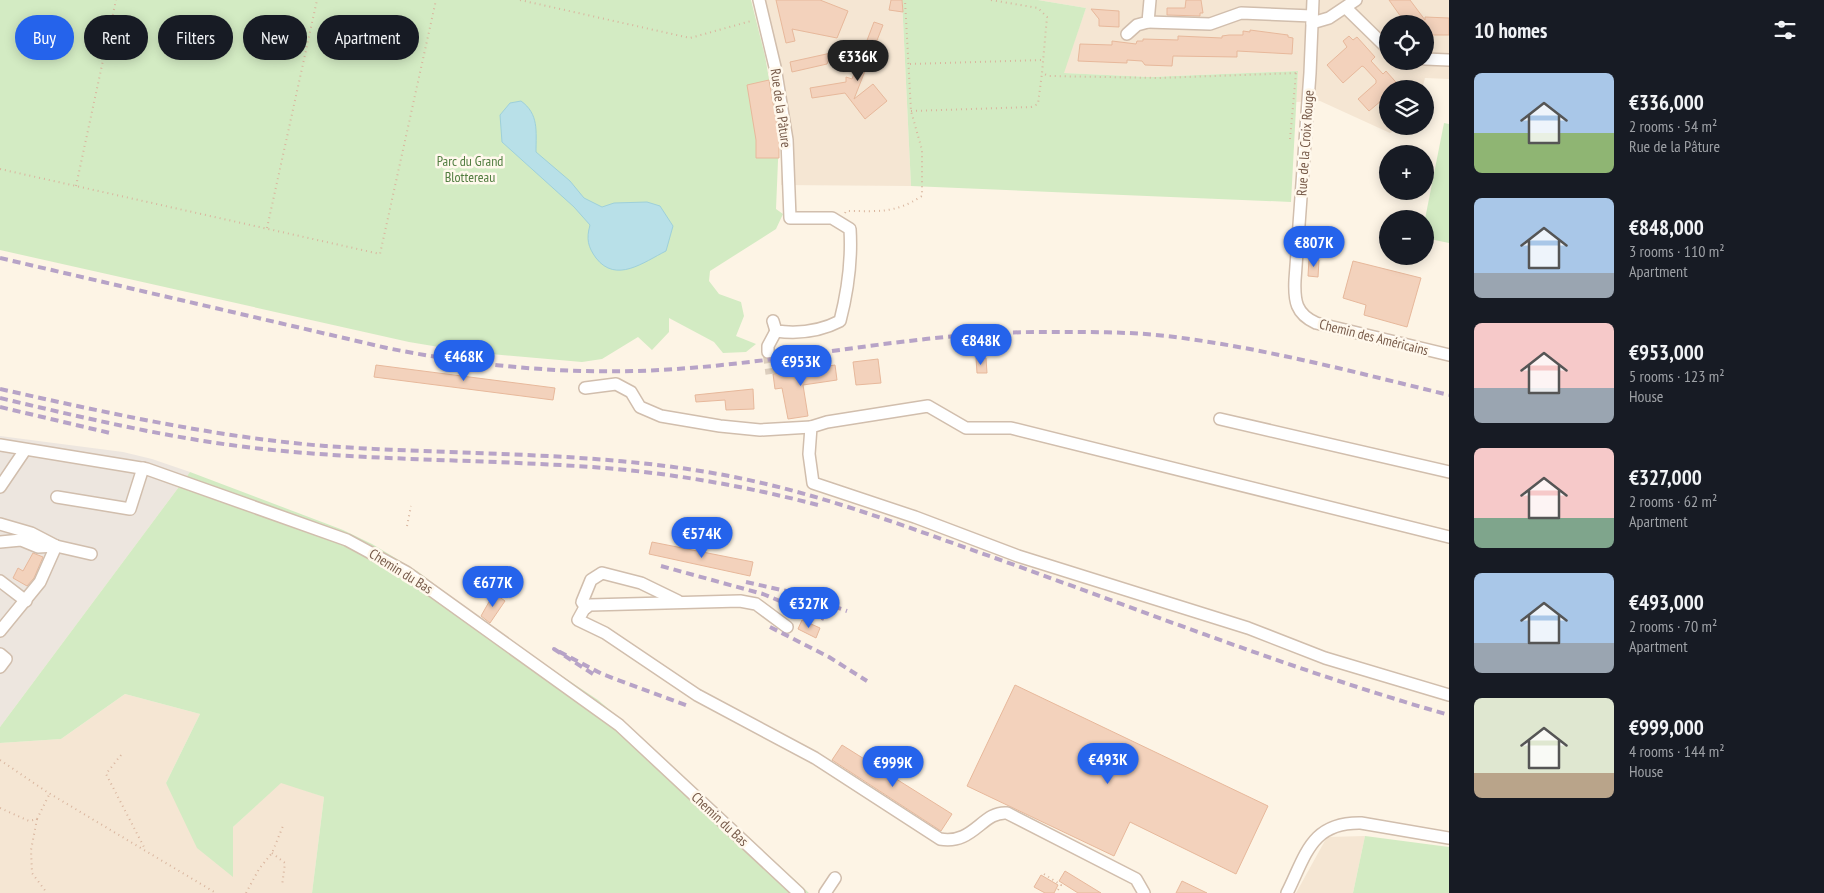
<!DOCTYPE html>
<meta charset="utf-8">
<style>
body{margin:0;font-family:"PT Sans Narrow",sans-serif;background:#20242c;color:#f1f3f6;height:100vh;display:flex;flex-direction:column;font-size:19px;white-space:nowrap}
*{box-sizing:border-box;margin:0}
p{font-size:16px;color:#9ea1a6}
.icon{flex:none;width:28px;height:28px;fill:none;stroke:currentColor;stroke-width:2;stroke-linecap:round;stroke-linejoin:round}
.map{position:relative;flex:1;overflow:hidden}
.drawer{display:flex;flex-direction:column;background:#171b24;width:375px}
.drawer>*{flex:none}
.banner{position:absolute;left:15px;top:15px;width:475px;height:45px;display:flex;gap:10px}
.controls{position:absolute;left:1379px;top:15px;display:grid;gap:10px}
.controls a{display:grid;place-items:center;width:55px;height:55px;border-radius:50%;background:#171b24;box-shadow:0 2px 12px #0003;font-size:25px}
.price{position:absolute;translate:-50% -42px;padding:0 11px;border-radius:18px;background:#2563eb;color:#fff;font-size:16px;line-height:32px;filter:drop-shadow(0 1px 2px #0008)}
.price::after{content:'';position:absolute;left:50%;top:30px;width:15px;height:11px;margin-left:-8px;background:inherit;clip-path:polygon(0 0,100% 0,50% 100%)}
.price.current{background:#222;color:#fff}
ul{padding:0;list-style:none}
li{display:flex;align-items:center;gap:15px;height:125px;padding:0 25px}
li span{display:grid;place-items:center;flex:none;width:140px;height:100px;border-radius:8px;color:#555}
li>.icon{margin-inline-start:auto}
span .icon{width:60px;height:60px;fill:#fffc;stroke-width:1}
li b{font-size:21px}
h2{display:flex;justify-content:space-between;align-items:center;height:60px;padding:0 25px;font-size:21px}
.pill{padding:0 18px;border-radius:22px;background:#171b24;box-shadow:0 2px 12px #0003;font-size:18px;line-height:45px}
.pill.current{background:#2563eb;color:#fff}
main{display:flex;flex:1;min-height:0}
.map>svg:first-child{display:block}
</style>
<main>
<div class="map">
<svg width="1449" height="893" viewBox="0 0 1449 893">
<rect width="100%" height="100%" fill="#fdf4e5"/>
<g fill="#f5e6d3" fill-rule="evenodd">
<polygon points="755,0 902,0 911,186 781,185 783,137 770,59"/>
<path d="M 1038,0 L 1449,0 L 1449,79 L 1425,78 L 1422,89 L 1388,89 L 1388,126 L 1402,126 L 1390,133 L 1320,101 L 1296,102 L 1298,71 L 1150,77 L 1063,73 L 1086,8 ZM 1388,24 L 1425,24 L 1425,61 L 1388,61 Z"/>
<polygon points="125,694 200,714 166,783 233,876 233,827 281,782 324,797 312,893 0,893 0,743 61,739"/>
<polygon points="1365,836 1353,893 1296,893 1327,837"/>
</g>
<polygon fill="#ede6df" points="0,436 123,452 152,459 190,472 0,727"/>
<g fill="#d3ebc3">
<polygon points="0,0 751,0 765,56 779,137 776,209 783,214 776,229 710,271 709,281 719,294 741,302 744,316 736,336 756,344 746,352 723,353 714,342 669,318 669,332 652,350 638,337 602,359 582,362 469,352 409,342 0,250"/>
<polygon points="902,0 1038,0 1086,8 1064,73 1150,77 1298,71 1291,202 911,186"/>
<polygon points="1444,123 1449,124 1449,243 1425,238 1425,219"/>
<polygon points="190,472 343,530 372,544 417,571 511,642 598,700 630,727 809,893 312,893 324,797 281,783 233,827 233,877 197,848 166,783 200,714 125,694 61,739 0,743 0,727"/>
<polygon points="1365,836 1449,847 1449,893 1353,893"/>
</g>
<path fill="#b8e0e8" stroke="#9ed0da" d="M 521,101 C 539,114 536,131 536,152 L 570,181 L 584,198 L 602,207 L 614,203 L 647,202 L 660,206 L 673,226 L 666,251 C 644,262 616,284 596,258 C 588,247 586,239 590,225 L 574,207 L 502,142 L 500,115 L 510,103 Z"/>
<g fill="#f3d2bc" stroke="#e7b89b">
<polygon points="776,0 820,0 848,11 837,38 792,29 795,41 786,43"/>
<polygon points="891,0 902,0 903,12 889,10"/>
<polygon points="1186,0 1201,0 1203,13 1200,13 1200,16 1167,15 1167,8 1185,8"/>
<polygon points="1389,0 1410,0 1425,20 1425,17 1449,18 1449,35 1425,35 1425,24 1406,24"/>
<polygon points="1091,9 1119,11 1119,27 1099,26 1099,19"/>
<polygon points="874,22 883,25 854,99 873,84 887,101 865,119 845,93 812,98 810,88 846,82 846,77 852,79 865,45 872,44 866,43"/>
<polygon points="1250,30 1288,35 1288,37 1293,38 1292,54 1237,51 1237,57 1173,56 1172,66 1145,65 1142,61 1127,60 1127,63 1078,61 1080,44 1112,45 1112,41 1136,44 1137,41 1143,41 1143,39 1178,40 1178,36 1222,38 1222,36 1229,35 1243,35 1243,31 1250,32"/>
<polygon points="1349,36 1353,40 1357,37 1375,57 1371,61 1383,74 1386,71 1402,89 1388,89 1388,95 1369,111 1358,99 1376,83 1376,80 1364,67 1362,66 1343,83 1327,65 1347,47 1343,41"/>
<polygon points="831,53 827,64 792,72 790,62"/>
<polygon points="769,80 779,137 779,158 756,158 756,140 747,85"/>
<polygon points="1309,259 1319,260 1318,277 1308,276"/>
<polygon points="1353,261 1421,278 1407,327 1364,315 1366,305 1343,298"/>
<polygon points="976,358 986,358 987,373 977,373"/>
<polygon points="878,359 881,383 856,385 853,362"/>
<polygon points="376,365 555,388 553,400 374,377"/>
<polygon points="835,365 837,380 803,385 808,416 788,419 782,388 775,389 773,374"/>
<polygon points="753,389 754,409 726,410 725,400 696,402 695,395"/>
<polygon points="652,542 753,562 750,576 649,554"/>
<polygon points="33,553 43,557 34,578 27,586 13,578 18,568 23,571"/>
<polygon points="494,593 505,601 490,623 481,616"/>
<polygon points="802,620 820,628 816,638 798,629"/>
<polygon points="1015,685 1268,806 1236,874 1130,822 1114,856 967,786"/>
<polygon points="842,745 952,814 941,831 832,760"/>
<polygon points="1065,871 1101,893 1078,893 1059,881"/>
<polygon points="1041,875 1058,885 1054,893 1045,893 1034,887"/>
<polygon points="1182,881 1207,893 1176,893"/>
</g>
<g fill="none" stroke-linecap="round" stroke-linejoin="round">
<polyline stroke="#dccebe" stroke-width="11" stroke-dasharray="11 5.5" stroke-linecap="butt" points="768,352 771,374"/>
<g stroke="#d1bead" stroke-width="14">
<g id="minor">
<path d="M 759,0 L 775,67 L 787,140 L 790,218 L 832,218 L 850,229 C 852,261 848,290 840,321 C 819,332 799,334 776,331 L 773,321"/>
<path d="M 1313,0 L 1310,73 L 1295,280 C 1294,301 1296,314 1316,323 L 1449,355"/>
<polyline points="1346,8 1388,49"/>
<polyline points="1148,22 1210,24 1241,13 1312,16"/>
<polyline points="1312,23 1329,18 1356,0"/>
<polyline points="1127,34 1137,25 1148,22 1150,0"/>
<polyline points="1425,59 1449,60"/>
<polyline points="768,352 768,346 776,331"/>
<polyline points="585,388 616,384 631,392 640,407 661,416 720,426 760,430 811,427"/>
<polyline points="1220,419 1449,472"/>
<polyline points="0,445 147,469 347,540 406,572 619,725 799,893"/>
<polyline points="0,487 25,450"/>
<polyline points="57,497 130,509 143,468"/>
<polyline points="0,524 31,533 56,546 91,554"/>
<polyline points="1449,537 1011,428 966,428 928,406 827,422 811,427 809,454 813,483 915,517 1018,556 1248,628 1325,658 1449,695"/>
<polyline points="0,542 21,540 38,547 56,546"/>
<polyline points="0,581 26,601"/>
<polyline points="586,608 582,602 591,580 602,573 641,583 678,601"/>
<path d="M 787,627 L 756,604 L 740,601 L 590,605 L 584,609 L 578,620 L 605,633 L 697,695 L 815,758 L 940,839 C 974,845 982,811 1007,813 L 1136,879 L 1144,893"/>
<polyline points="0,631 40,582 56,546"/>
<polyline points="0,654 6,659 0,667"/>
<polyline points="825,893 835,878"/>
<path d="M 1287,893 C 1306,855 1311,822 1361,823 L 1449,838"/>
</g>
</g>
<g stroke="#d9b59e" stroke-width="2" stroke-dasharray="1 4" stroke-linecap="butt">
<polyline points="520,0 690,38 751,21"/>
<polyline points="991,0 1038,8 1047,17 1042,73 1049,76 1159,78 1298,73"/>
<polyline points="910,64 1043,60"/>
<polyline points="911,111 1031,107 1038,104 1042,73"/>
<polyline points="1290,139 1296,73"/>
<polyline points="0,169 380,254 436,0"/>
<polyline points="76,186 116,0"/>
<path d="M 845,213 L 846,211 C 879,211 894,214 922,196 L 922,150 L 911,111 L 905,0"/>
<polyline points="267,228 317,0"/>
<polyline points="407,526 411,506"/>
<polyline points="121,755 106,774 145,849"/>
<polyline points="0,760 47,792 216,893"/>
<polyline points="0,808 29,821 37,819 50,793"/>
<polyline points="37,819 31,850 32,873 47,893"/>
<polyline points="272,853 285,863 282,886"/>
<polyline points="1044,874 1061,885 1056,893"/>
<polyline points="246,893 259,869 272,853 283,826"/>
</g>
<use href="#minor" stroke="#fff" stroke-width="11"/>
<g stroke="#b7a3c7" stroke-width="4" stroke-dasharray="8 5" stroke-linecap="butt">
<path d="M 0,258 L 387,348 C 482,367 578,376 676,369 C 796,361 914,333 1035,332 C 1081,332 1129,331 1175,337 C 1268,349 1358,373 1449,395"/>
<path d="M 0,389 C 108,413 215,437 325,446 C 465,456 606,450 744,479 C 830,497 912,529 995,558 C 1146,612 1295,671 1449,715"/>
<path d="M 0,398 C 97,421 194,444 294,452 C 398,461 502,460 605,468 C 677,474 749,487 818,505"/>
<polyline points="0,407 110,433"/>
<polyline points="661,566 763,594 824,619"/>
<polyline points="746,582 795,593 847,611"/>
<polyline points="770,627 829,657 867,681"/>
<polyline points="593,674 554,649 602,674 688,706"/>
</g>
</g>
<g text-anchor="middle" stroke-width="5" stroke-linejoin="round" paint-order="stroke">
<g font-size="14" fill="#775a49" stroke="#fff8ec">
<text transform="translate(781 108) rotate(82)" y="5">Rue de la Pâture</text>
<text transform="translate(1305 143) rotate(-86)" y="5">Rue de la Croix Rouge</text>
<text transform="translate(1374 337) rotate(14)" y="5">Chemin des Américains</text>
<text transform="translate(401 571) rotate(32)" y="5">Chemin du Bas</text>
<text transform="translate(720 819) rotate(43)" y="5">Chemin du Bas</text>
</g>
<g font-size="14" fill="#527d41" stroke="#fff8ec">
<text x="470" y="166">Parc du Grand<tspan x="470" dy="16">Blottereau</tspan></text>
</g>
</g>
</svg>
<div class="controls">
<a><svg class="icon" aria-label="locate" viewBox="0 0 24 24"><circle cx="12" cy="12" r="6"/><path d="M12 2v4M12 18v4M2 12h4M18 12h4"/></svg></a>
<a><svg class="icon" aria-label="layers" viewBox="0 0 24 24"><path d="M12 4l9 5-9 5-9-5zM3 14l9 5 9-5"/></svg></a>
<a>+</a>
<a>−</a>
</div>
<b class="price current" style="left:858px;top:82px">€336K</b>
<b class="price" style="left:1314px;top:268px">€807K</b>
<b class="price" style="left:981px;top:366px">€848K</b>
<b class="price" style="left:464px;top:382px">€468K</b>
<b class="price" style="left:801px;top:387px">€953K</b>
<b class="price" style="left:702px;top:559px">€574K</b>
<b class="price" style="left:493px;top:608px">€677K</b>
<b class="price" style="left:809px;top:629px">€327K</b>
<b class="price" style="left:1108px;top:785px">€493K</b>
<b class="price" style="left:893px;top:788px">€999K</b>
<div class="banner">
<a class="pill current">Buy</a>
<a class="pill">Rent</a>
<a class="pill">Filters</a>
<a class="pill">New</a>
<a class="pill">Apartment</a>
</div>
</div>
<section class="drawer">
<h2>10 homes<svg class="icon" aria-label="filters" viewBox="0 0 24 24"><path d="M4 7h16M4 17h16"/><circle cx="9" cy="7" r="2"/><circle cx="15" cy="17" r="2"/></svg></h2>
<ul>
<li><span style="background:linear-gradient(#a9c7e8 60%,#8fb573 0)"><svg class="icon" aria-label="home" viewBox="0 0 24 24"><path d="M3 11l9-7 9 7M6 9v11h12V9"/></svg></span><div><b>€336,000</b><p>2 rooms · 54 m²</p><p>Rue de la Pâture</p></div></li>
<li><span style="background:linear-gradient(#a9c7e8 75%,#9aa5b1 0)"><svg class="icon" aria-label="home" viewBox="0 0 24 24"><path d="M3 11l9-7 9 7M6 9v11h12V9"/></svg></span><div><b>€848,000</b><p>3 rooms · 110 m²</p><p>Apartment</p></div></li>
<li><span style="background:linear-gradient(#f6c9c9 65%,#9aa5b1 0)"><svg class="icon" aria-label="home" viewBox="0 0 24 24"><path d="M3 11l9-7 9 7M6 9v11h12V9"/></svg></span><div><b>€953,000</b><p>5 rooms · 123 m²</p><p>House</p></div></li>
<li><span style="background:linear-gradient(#f6c9c9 70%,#7fa58c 0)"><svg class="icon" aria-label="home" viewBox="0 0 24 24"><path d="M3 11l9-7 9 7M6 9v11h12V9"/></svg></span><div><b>€327,000</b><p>2 rooms · 62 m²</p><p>Apartment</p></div></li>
<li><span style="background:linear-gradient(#a9c7e8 70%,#9aa5b1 0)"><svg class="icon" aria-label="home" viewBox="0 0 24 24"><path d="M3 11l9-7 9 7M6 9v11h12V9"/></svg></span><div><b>€493,000</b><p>2 rooms · 70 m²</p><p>Apartment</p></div></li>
<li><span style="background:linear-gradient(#dfe7d0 75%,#b9a48a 0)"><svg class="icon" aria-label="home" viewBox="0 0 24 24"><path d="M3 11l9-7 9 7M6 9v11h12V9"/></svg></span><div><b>€999,000</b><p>4 rooms · 144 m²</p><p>House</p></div></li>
</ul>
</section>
</main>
